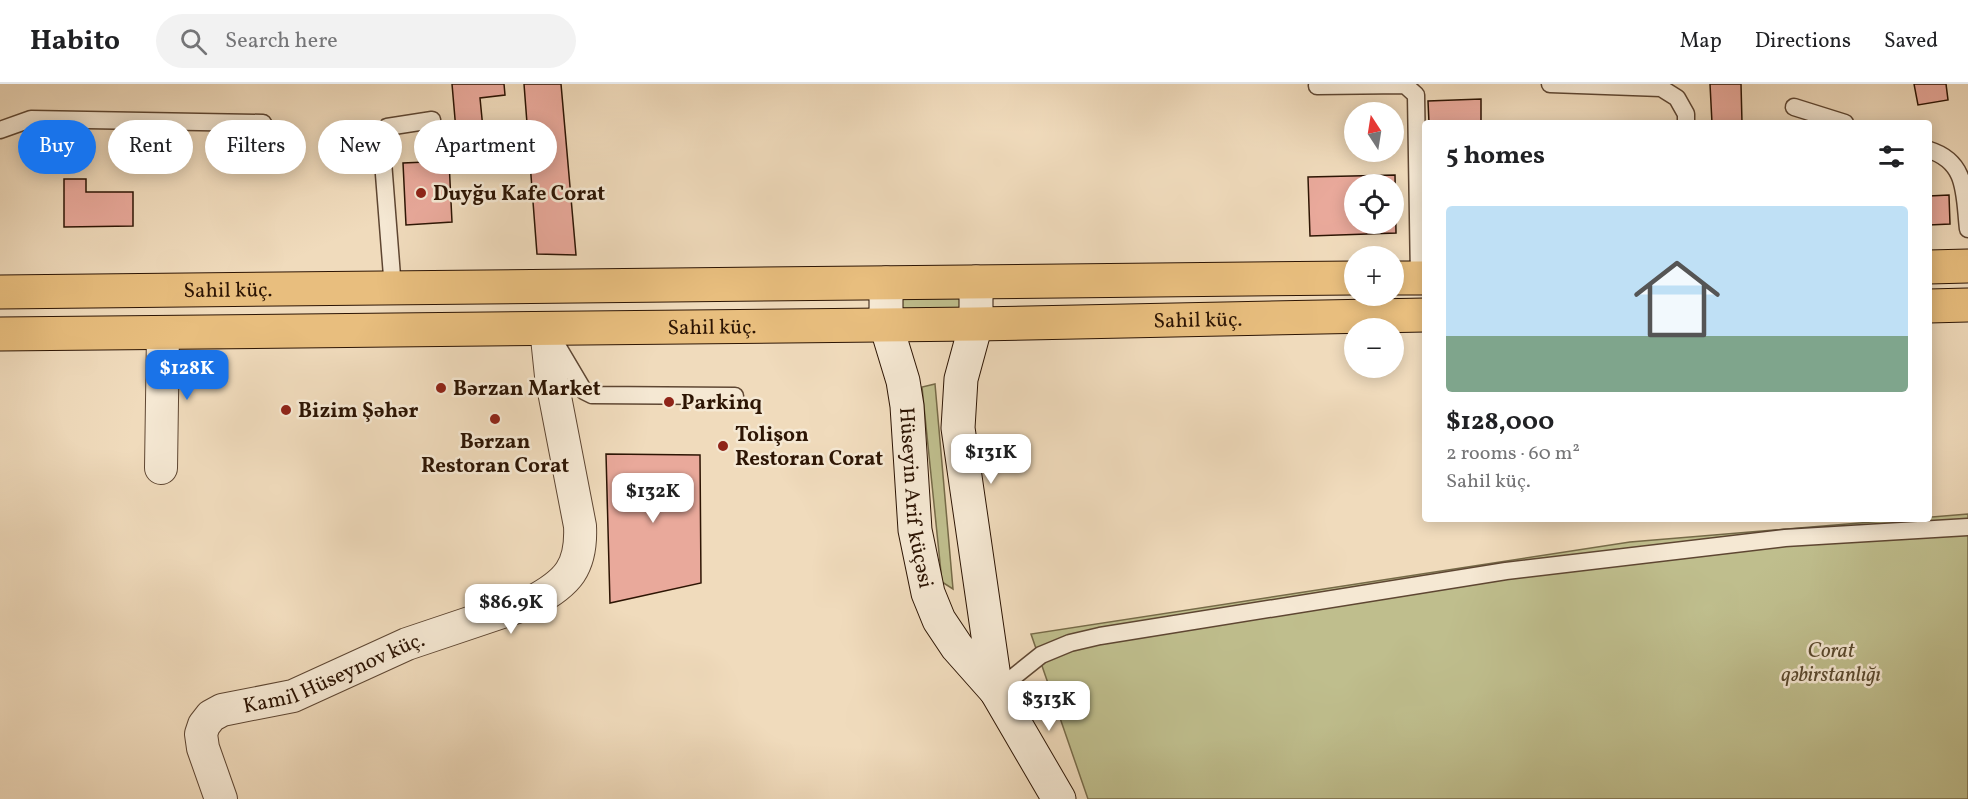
<!DOCTYPE html>
<meta charset="utf-8">
<style>
body{margin:0;font-family:Vollkorn,serif;background:#f2f2f2;color:#202124;height:100vh;display:flex;flex-direction:column;font-size:22px;white-space:nowrap}
*{box-sizing:border-box;margin:0}
p{font-size:20px;color:#757577}
.icon{flex:none;width:33px;height:33px;fill:none;stroke:currentColor;stroke-width:2;stroke-linecap:round;stroke-linejoin:round}
.map{position:relative;flex:1;overflow:hidden}
.sheet{position:absolute;left:1422px;top:36px;width:510px;height:402px;display:flex;flex-direction:column;background:#fff;border-radius:6px;box-shadow:0 3px 15px #0003}
.sheet>*{flex:none}
.guide{position:absolute;left:18px;top:36px;width:570px;height:54px;display:flex;gap:12px}
.needle{width:39px;rotate:348deg}
.buttons{position:absolute;left:1344px;top:18px;display:grid;gap:12px}
.buttons a{display:grid;place-items:center;width:60px;height:60px;border-radius:50%;background:#fff;box-shadow:0 3px 15px #0003;font-size:30px}
.price{position:absolute;translate:-50% -51px;padding:0 14px;border-radius:12px;background:#fff;color:#222;font-size:20px;line-height:39px;filter:drop-shadow(0 2px 3px #0008)}
.price::after{content:'';position:absolute;left:50%;top:36px;width:18px;height:14px;margin-left:-9px;background:inherit;clip-path:polygon(0 0,100% 0,50% 100%)}
.price.on{background:#1a73e8;color:#fff}
ul{padding:0;list-style:none}
li{display:grid;align-content:center;gap:12px;height:318px;padding:0 24px}
li span{display:grid;place-items:center;height:186px;border-radius:6px;color:#555}
li>.icon{margin-inline-start:auto}
span .icon{width:108px;height:108px;fill:#fffc;stroke-width:1}
li b{font-size:26px}
h2{display:flex;justify-content:space-between;align-items:center;height:72px;padding:0 24px;font-size:26px}
.chip{padding:0 21px;border-radius:27px;background:#fff;box-shadow:0 3px 15px #0003;font-size:21px;line-height:54px}
.chip.on{background:#1a73e8;color:#fff}
header{display:flex;align-items:center;gap:36px;box-sizing:border-box;height:84px;padding:0 30px;background:#fff;border-bottom:2px solid #e0e0e0}
header strong{font-size:28px}
nav{display:flex;gap:33px;margin-inline-start:auto;font-size:21px}
.search{width:420px;height:54px;background:#f2f2f2;display:flex;align-items:center;gap:15px;box-sizing:border-box;padding:0 21px;border-radius:33px;color:#757577;font-size:22px}
.map>svg:first-child{display:block}
</style>
<header>
<strong>Habito</strong>
<div class="search"><svg class="icon" aria-label="search" viewBox="0 0 24 24"><circle cx="10" cy="10" r="6"/><path d="M15 15l6 6"/></svg>Search here</div>
<nav><a>Map</a><a>Directions</a><a>Saved</a></nav>
</header>
<div class="map">
<svg width="1968" height="715" viewBox="0 0 1968 715">
<rect width="100%" height="100%" fill="#f0dbbc"/>
<filter id="stains"><feTurbulence type="fractalNoise" baseFrequency=".00333" numOctaves="4"/><feColorMatrix values="0 0 0 0 .2 0 0 0 0 .09 0 0 0 0 .02 0 0 0 .5 -.17"/></filter>
<radialGradient id="worn" r=".72"><stop offset=".6" stop-color="#630" stop-opacity="0"/><stop offset="1" stop-color="#630" stop-opacity=".3"/></radialGradient>
<g fill="#bfbe8d" stroke="#766a48" stroke-width="1.5">
<polygon points="967,214 967,227 896,227 896,215"/>
<polygon points="935,300 953,505 942,498 922,303"/>
<polygon points="1968,430 1968,715 1088,715 1031,550 1630,458"/>
</g>
<g fill="#e9a99b" stroke="#2d1504" stroke-width="1.5" fill-rule="evenodd">
<polygon points="452,0 504,0 505,11 480,14 484,55 457,58"/>
<polygon points="524,0 561,0 576,171 537,170"/>
<polygon points="1710,0 1741,0 1742,39 1712,39"/>
<polygon points="1914,0 1946,0 1948,16 1918,21"/>
<polygon points="1481,15 1481,39 1429,39 1428,17"/>
<polygon points="449,77 452,138 406,141 403,79"/>
<path d="M 1395,91 L 1396,149 L 1310,152 L 1308,93 ZM 1354,100 L 1394,100 L 1394,140 L 1354,140 Z"/>
<polygon points="64,95 86,95 86,108 133,108 133,142 64,143"/>
<polygon points="1949,111 1950,140 1929,141 1929,112"/>
<polygon points="606,370 700,371 701,499 610,519"/>
</g>
<g fill="none" stroke-linecap="round" stroke-linejoin="round">
<g stroke="#5e4632" stroke-width="19">
<g id="lane">
<polyline points="1550,0 1661,4 1677,14 1686,30 1686,39"/>
<polyline points="1317,2 1405,1 1416,11 1419,194"/>
<polyline points="1794,23 1845,39"/>
<polyline points="0,46 31,35 263,39"/>
<path d="M 1929,66 C 1968,78 1964,111 1968,145"/>
<polyline points="393,205 381,52 387,43 432,36"/>
<polyline points="555,258 584,307 592,311 735,312"/>
<polyline points="996,607 1041,571 1070,559 1100,552 1506,487 1785,454 1968,443"/>
</g>
</g>
<g stroke="#5e4632" stroke-width="34">
<g id="street">
<polyline points="161,384 163,249"/>
<path id="s1" d="M 221,715 L 203,664 L 201,650 L 204,641 L 211,632 L 222,626 L 293,612 L 407,560 L 532,518 C 568,499 582,483 580,442 L 551,292 L 546,244"/>
</g>
</g>
<g stroke="#2d1504" stroke-width="35">
<g id="secondary">
<polyline points="976,198 976,240 961,295 958,344 996,607"/>
<path id="s2" d="M 886,199 L 886,241 L 903,297 L 907,322 L 915,446 L 928,509 L 939,536 L 957,563 L 996,607 L 1059,715"/>
</g>
</g>
<g stroke="#2d1504" stroke-width="35">
<g id="primary">
<polyline points="1929,183 1968,182"/>
<polyline points="1394,194 1425,194"/>
<path id="s3" d="M 0,208 L 1354,194"/>
<polyline points="1929,222 1968,221"/>
<path id="s4" d="M 0,250 L 976,240 L 1425,231"/>
</g>
</g>
<use href="#lane" stroke="#f5e8d3" stroke-width="16"/>
<use href="#street" stroke="#f5e8d3" stroke-width="32"/>
<use href="#secondary" stroke="#f5e8d3" stroke-width="33"/>
<use href="#primary" stroke="#e8be7e" stroke-width="33"/>
</g>
<g fill="#8f2418" stroke="#f5e8d3" stroke-width="2">
<circle cx="421" cy="109" r="6"/>
<circle cx="441" cy="304" r="6"/>
<circle cx="669" cy="318" r="6"/>
<circle cx="286" cy="326" r="6"/>
<circle cx="495" cy="335" r="6"/>
<circle cx="723" cy="362" r="6"/>
</g>
<g text-anchor="middle" stroke-width="5" stroke-linejoin="round" paint-order="stroke">
<g font-size="21" font-weight="bold" fill="#2d1504" stroke="#f5e8d3" text-anchor="start">
<text x="433" y="116">Duyğu Kafe Corat</text>
<text x="453" y="311">Bərzan Market</text>
<text x="681" y="325">Parkinq</text>
<text x="298" y="333">Bizim Şəhər</text>
<text x="735" y="357">Tolişon<tspan x="735" dy="24">Restoran Corat</tspan></text>
<text x="495" y="364" text-anchor="middle">Bərzan<tspan x="495" dy="24">Restoran Corat</tspan></text>
</g>
<g font-size="21" fill="#2d1504" stroke="#f5e8d3">
<text dy="7" stroke="none"><textPath href="#s3" startOffset="228">Sahil küç.</textPath></text>
<text dy="7" stroke="none"><textPath href="#s4" startOffset="1198">Sahil küç.</textPath></text>
<text dy="7" stroke="none"><textPath href="#s4" startOffset="712">Sahil küç.</textPath></text>
<text dy="7" stroke="none"><textPath href="#s2" startOffset="218">Hüseyin Arif küçəsi</textPath></text>
<text dy="7" stroke="none"><textPath href="#s1" startOffset="220">Kamil Hüseynov küç.</textPath></text>
</g>
<g font-size="21" font-style="italic" fill="#59482d" stroke="#f5e8d3">
<text x="1831" y="573">Corat<tspan x="1831" dy="24">qəbirstanlığı</tspan></text>
</g>
</g>
<rect width="100%" height="100%" filter="url(#stains)"/>
<rect width="100%" height="100%" fill="url(#worn)"/>
</svg>
<div class="buttons">
<a><svg class="needle" viewBox="-14 -14 28 28"><path d="M0-13l5 13h-10z" fill="#e53935"/><path d="M0 13l5-13h-10z" fill="#757577"/></svg></a>
<a><svg class="icon" aria-label="locate" viewBox="0 0 24 24"><circle cx="12" cy="12" r="6"/><path d="M12 2v4M12 18v4M2 12h4M18 12h4"/></svg></a>
<a>+</a>
<a>−</a>
</div>
<b class="price on" style="left:187px;top:317px">$128K</b>
<b class="price" style="left:991px;top:401px">$131K</b>
<b class="price" style="left:653px;top:440px">$132K</b>
<b class="price" style="left:511px;top:551px">$86.9K</b>
<b class="price" style="left:1049px;top:648px">$313K</b>
<div class="guide">
<a class="chip on">Buy</a>
<a class="chip">Rent</a>
<a class="chip">Filters</a>
<a class="chip">New</a>
<a class="chip">Apartment</a>
</div>
<section class="sheet">
<h2>5 homes<svg class="icon" aria-label="filters" viewBox="0 0 24 24"><path d="M4 7h16M4 17h16"/><circle cx="9" cy="7" r="2"/><circle cx="15" cy="17" r="2"/></svg></h2>
<ul>
<li><span style="background:linear-gradient(#bfe0f5 70%,#7fa58c 0)"><svg class="icon" aria-label="home" viewBox="0 0 24 24"><path d="M3 11l9-7 9 7M6 9v11h12V9"/></svg></span><div><b>$128,000</b><p>2 rooms · 60 m²</p><p>Sahil küç.</p></div></li>
</ul>
</section>
</div>
